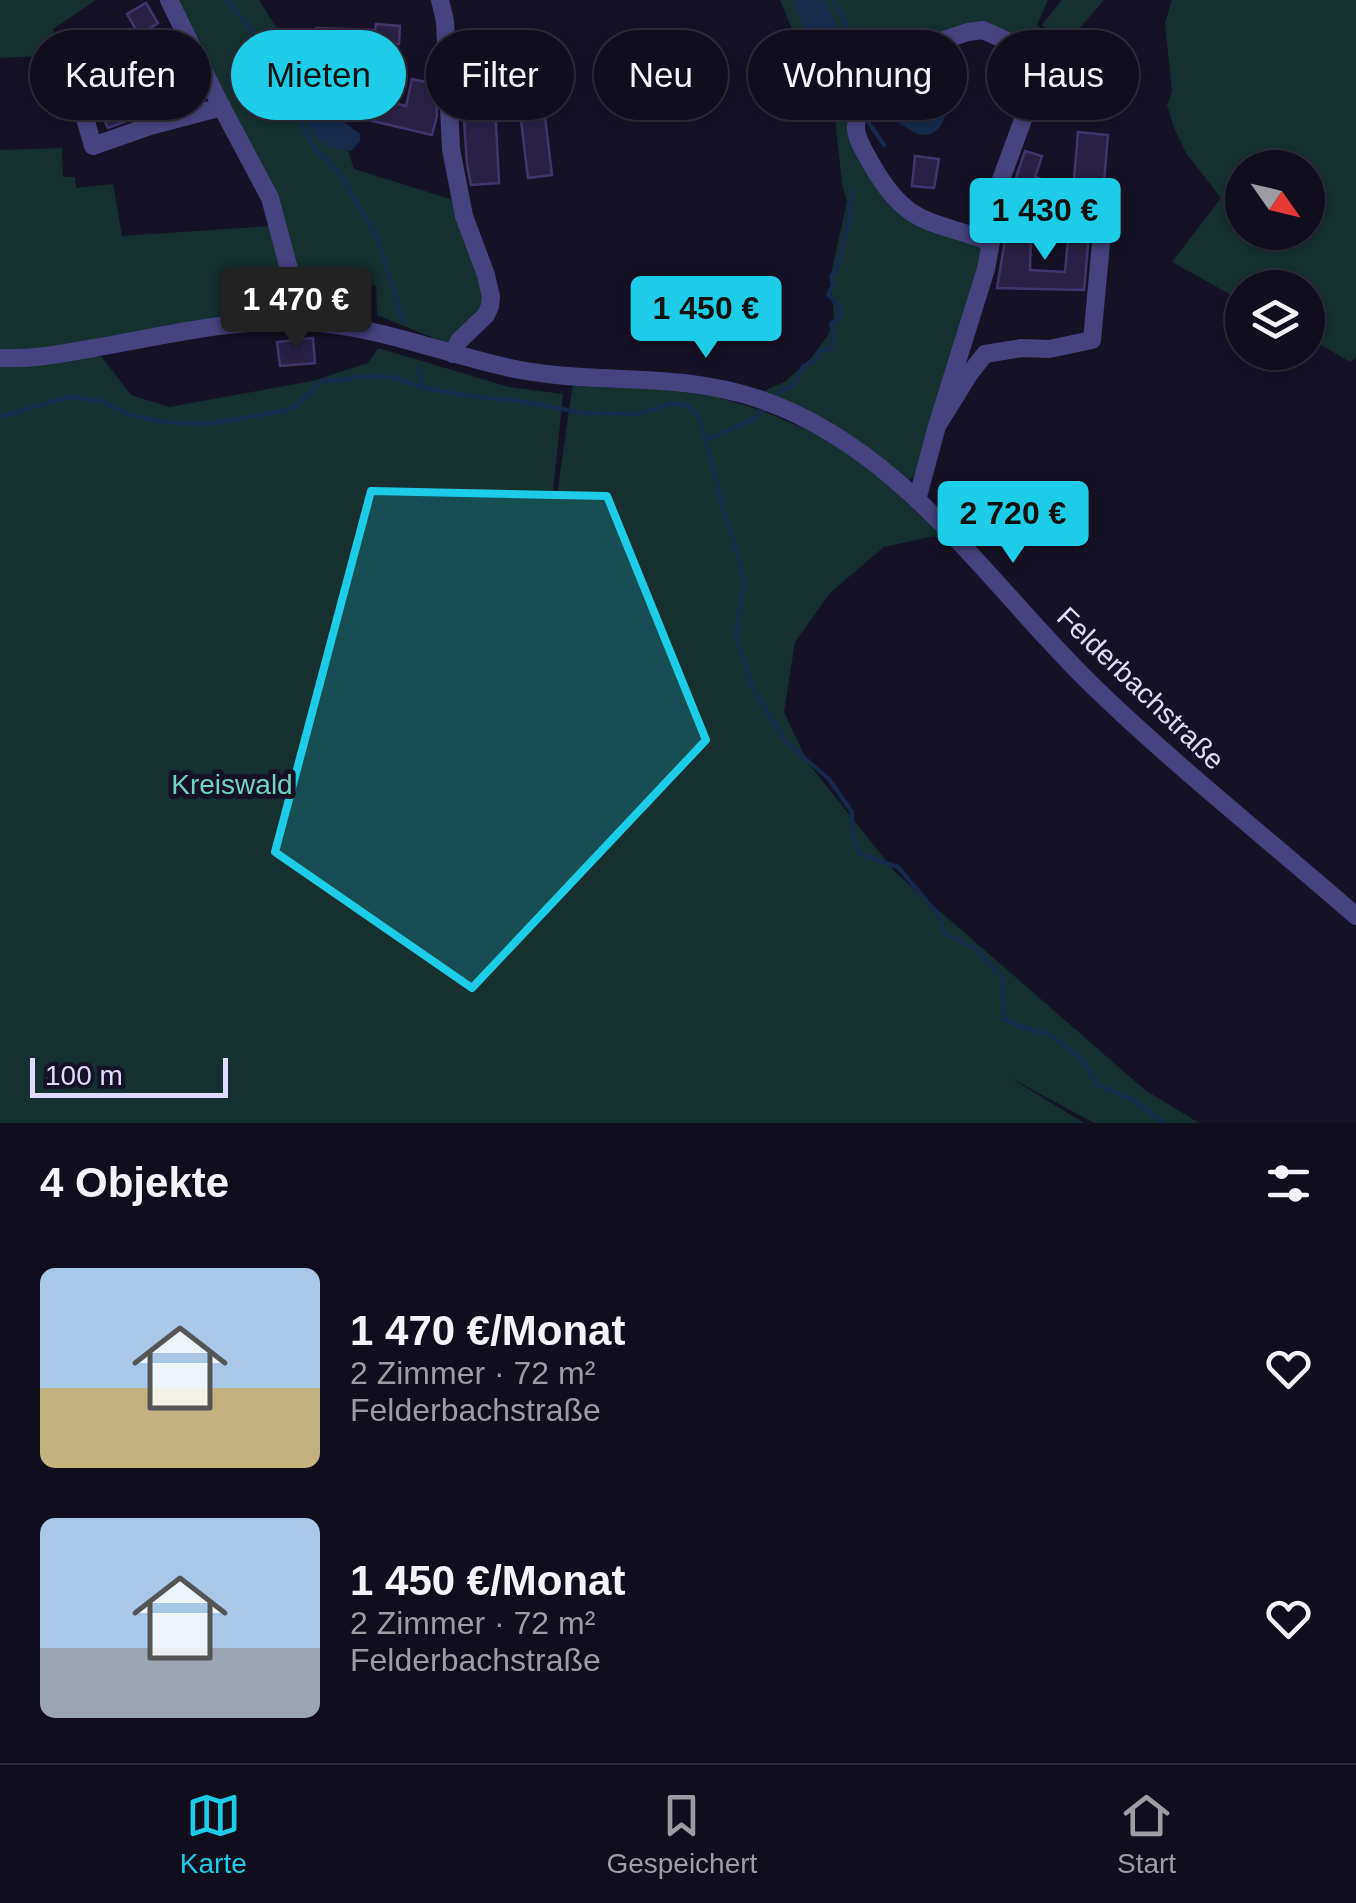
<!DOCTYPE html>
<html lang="de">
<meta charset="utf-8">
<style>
body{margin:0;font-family:Helvetica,sans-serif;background:#191725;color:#f1f3f6;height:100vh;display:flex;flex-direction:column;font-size:38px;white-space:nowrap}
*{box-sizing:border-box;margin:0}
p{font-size:32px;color:#9c9ca3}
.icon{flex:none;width:55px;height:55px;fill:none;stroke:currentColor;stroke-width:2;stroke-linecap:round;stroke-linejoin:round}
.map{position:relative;height:1123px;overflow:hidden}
.drawer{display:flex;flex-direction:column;background:#100e1c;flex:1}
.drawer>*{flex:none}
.guide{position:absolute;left:30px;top:30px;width:1298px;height:90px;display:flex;gap:20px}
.needle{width:65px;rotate:124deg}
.fabs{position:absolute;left:1225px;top:150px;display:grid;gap:20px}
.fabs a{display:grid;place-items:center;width:100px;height:100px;border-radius:50%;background:#100e1c;box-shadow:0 2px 8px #0004,0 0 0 2px #302e3b;font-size:50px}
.scale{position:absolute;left:30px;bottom:25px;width:198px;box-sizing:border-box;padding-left:10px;border:5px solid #e0dbfb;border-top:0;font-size:28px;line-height:35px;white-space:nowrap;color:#e0dbfb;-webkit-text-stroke:8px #161226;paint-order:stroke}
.price{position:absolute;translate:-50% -85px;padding:0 22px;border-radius:10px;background:#1dcce6;color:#111;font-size:32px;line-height:65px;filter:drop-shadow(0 2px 5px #0008)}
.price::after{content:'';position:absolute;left:50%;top:60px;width:30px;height:22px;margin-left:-15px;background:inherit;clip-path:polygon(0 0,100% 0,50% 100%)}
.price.selected{background:#222;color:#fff}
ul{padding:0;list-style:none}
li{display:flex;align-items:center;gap:30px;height:250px;padding:0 40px}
li span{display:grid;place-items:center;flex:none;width:280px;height:200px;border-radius:15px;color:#555}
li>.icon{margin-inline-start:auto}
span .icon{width:120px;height:120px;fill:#fffc;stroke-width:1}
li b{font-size:42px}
h2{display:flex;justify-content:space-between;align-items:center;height:120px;padding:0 40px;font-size:42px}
.tag{padding:0 35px;border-radius:45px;background:#100e1c;box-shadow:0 2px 8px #0004,0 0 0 2px #302e3b;font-size:35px;line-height:90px}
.tag.selected{background:#1dcce6;color:#111}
.menu{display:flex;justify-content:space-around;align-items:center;height:140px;border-top:2px solid #302e3b;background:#100e1c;font-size:28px;color:#9c9ca3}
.menu a{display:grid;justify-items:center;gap:5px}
.menu .selected{color:#1dcce6}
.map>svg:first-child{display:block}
</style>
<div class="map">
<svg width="1356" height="1123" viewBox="0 0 1356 1123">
<rect width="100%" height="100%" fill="#161226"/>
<g fill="#162f2f" fill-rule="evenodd">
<polygon points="0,0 96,0 53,29 57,55 0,58"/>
<polygon points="175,0 259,0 342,132 354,169 457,201 484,284 482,314 448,344 377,315 376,286 295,276"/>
<polygon points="780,0 1048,0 1037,25 1058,47 1049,51 981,24 869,65 821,99"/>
<polygon points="1062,0 1104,0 1065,45 1042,25"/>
<path d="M 1172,0 L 1356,0 L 1356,358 L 1350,362 L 1308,337 L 1308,288 L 1242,288 L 1242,301 L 1172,262 L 1221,198 L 1186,153 L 1174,128 L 1167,105 L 1172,92 L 1165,23 ZM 1242,168 L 1308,168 L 1308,232 L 1242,232 Z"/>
<polygon points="834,109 851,123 873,179 984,246 917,476 908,479 854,440 762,392 786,381 812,357 828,335 834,316 830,278 847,202 842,184"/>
<polygon points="62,148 63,177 75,177 76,188 113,184 122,236 270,226 293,312 178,324 60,347 0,354 0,150"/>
<polygon points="378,348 509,387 563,394 553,492 557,494 573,383 706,390 730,401 761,410 819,435 868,466 957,550 934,536 884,547 831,592 795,642 784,712 808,763 896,873 1145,1090 1199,1123 1094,1123 1009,1077 1084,1123 0,1123 0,366 23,367 101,356 131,395 169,407 312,381 368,363"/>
</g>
<g fill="#172a4c">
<path d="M 793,0 L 824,0 C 833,15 840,31 842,49 C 843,59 841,64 846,74 L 835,83 L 820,69 Z"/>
<path d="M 898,73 L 943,84 C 955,110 939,151 907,128 C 904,127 896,120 894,118 C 889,112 887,102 884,95 L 888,80 Z"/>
<path d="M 310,89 L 317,91 L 336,116 L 360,134 L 360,141 L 351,151 C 314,147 313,131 297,102 Z"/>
</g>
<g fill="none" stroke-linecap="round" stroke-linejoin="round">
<g stroke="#172a4c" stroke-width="4">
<polyline points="227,0 251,29 262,61 288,100 316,150 339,172 378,240 403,322"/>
<path d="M 834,0 C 846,28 876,70 858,99"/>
<polyline points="864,116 884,145"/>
<polyline points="418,367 424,387"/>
<path d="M 773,399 L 780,392 L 793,386 L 803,366 L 816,360 L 821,350 L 831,349 L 833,335 L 831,324 L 841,316 L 839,305 L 828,295 L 833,285 L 831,277 C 845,259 849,215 853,191"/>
<polyline points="0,417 68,397 101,401 131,415 158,421 194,424 213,423 284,411 295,407 322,381 345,380 356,377 375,376 395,378 424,388 469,396 520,401 583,413 638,414 673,403 688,406 698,416 706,440 722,505 742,569 744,583 736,637 752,687 786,742 829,779 852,812 853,838 860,854 898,867 937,913 946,934 976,949 1002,978 1004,1019 1019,1026 1050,1035 1081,1058 1097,1085 1134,1100 1164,1123"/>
<polyline points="706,440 754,419 763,410"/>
</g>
</g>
<g fill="#292145" stroke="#42356e" stroke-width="2.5">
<polygon points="146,3 158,23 139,35 127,14"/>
<polygon points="376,24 400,26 399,44 374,42 373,48 331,45 328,67 315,64 319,38 315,38 316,28 375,30"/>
<polygon points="138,45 147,63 126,75 143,115 108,128 92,94 112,85 101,65"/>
<polygon points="178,47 204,99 179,105 173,92 180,89 176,79 179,67 177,61 166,53"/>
<polygon points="412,79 435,84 437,116 432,135 360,118 365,96 406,106"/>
<polygon points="541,84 552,175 528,178 517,87"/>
<polygon points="495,104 499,183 471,185 467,164 463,105"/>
<polygon points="1078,132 1108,135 1103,193 1073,191"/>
<polygon points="1025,151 1042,156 1035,177 1073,189 1070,200 1058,207 1052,205 1050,209 1047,210 1009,198"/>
<polygon points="915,156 939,159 934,188 912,186"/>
<polygon points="1082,222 1090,223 1084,290 997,288 1006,234 1031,234 1030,270 1065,272 1069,229"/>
<polygon points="313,338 315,363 280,366 277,342"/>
</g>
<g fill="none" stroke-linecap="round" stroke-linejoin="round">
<g stroke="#474380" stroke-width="18">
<polyline points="169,0 220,104 270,198 303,321"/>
<polyline points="440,0 445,21 451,149 464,216 486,275 491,297 490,306 486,315 459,341 453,354"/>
<polyline points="83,111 93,146 150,126 222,107"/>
<polyline points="160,123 141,83 167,68"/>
<path d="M 991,242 C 931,219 908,228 872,165 C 866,154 857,141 856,129 C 855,112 867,109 872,95 C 875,85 875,74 877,64 L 904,46 L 941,41 L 968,32 L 983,30 L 1054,62 L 1031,98 L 999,185 L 993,216 L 993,231"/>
<path d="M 0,358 C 31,360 64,353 94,348 C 163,336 233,318 304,322 C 375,325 441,353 510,368 C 594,386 674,370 759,399 C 904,448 990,587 1095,688 C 1178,768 1269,840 1356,916"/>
<polyline points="917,500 937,426 970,373 985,354 1022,348 1049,349 1092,340 1104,211 1099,205 1085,206 1059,220 1043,223 1007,218 998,222 993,231 986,269 937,426"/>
</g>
</g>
<path fill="#1dcce6" fill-opacity="0.2" stroke="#1dcce6" stroke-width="8" stroke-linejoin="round" d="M 371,491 L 607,496 L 706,740 L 472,988 L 275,852 Z"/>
<g text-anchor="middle" stroke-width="10" stroke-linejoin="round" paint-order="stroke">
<g font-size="28" fill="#e0dbfb" stroke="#161226">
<text transform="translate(1141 688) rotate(44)" y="10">Felderbachstraße</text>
</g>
<g font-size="28" fill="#6fd4bd" stroke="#161226">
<text x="232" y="794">Kreiswald</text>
</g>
</g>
</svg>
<div class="fabs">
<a><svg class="needle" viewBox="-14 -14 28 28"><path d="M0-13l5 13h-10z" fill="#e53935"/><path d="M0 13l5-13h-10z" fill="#9c9ca3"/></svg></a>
<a><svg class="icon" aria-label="layers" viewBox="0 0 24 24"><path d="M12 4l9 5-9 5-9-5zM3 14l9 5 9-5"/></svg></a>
</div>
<div class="scale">100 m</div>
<b class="price" style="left:1045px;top:263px">1 430 €</b>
<b class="price selected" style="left:296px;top:352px">1 470 €</b>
<b class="price" style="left:706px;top:361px">1 450 €</b>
<b class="price" style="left:1013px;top:566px">2 720 €</b>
<div class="guide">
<a class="tag">Kaufen</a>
<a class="tag selected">Mieten</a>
<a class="tag">Filter</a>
<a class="tag">Neu</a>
<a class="tag">Wohnung</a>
<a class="tag">Haus</a>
</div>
</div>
<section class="drawer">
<h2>4 Objekte<svg class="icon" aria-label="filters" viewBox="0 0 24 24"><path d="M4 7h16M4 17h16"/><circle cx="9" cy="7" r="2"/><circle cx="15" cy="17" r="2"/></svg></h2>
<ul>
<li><span style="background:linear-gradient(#a9c7e8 60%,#c2b280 0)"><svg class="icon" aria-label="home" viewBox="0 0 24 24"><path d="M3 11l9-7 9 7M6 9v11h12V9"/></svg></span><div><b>1 470 €/Monat</b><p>2 Zimmer · 72 m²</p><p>Felderbachstraße</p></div><svg class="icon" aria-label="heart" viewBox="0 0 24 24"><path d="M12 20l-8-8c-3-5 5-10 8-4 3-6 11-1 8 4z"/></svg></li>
<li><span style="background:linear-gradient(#a9c7e8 65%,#9aa5b1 0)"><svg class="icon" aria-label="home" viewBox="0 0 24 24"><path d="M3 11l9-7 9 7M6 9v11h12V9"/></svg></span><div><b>1 450 €/Monat</b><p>2 Zimmer · 72 m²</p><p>Felderbachstraße</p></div><svg class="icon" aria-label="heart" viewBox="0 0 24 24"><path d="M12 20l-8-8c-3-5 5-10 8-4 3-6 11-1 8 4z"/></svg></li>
</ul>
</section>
<nav class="menu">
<a class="selected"><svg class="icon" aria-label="map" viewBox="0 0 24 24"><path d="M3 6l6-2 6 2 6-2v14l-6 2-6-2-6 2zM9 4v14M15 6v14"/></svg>Karte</a>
<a><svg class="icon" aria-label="saved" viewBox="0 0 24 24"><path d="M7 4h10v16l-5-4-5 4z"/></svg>Gespeichert</a>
<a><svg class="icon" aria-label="home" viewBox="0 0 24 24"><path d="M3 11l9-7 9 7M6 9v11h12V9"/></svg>Start</a>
</nav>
